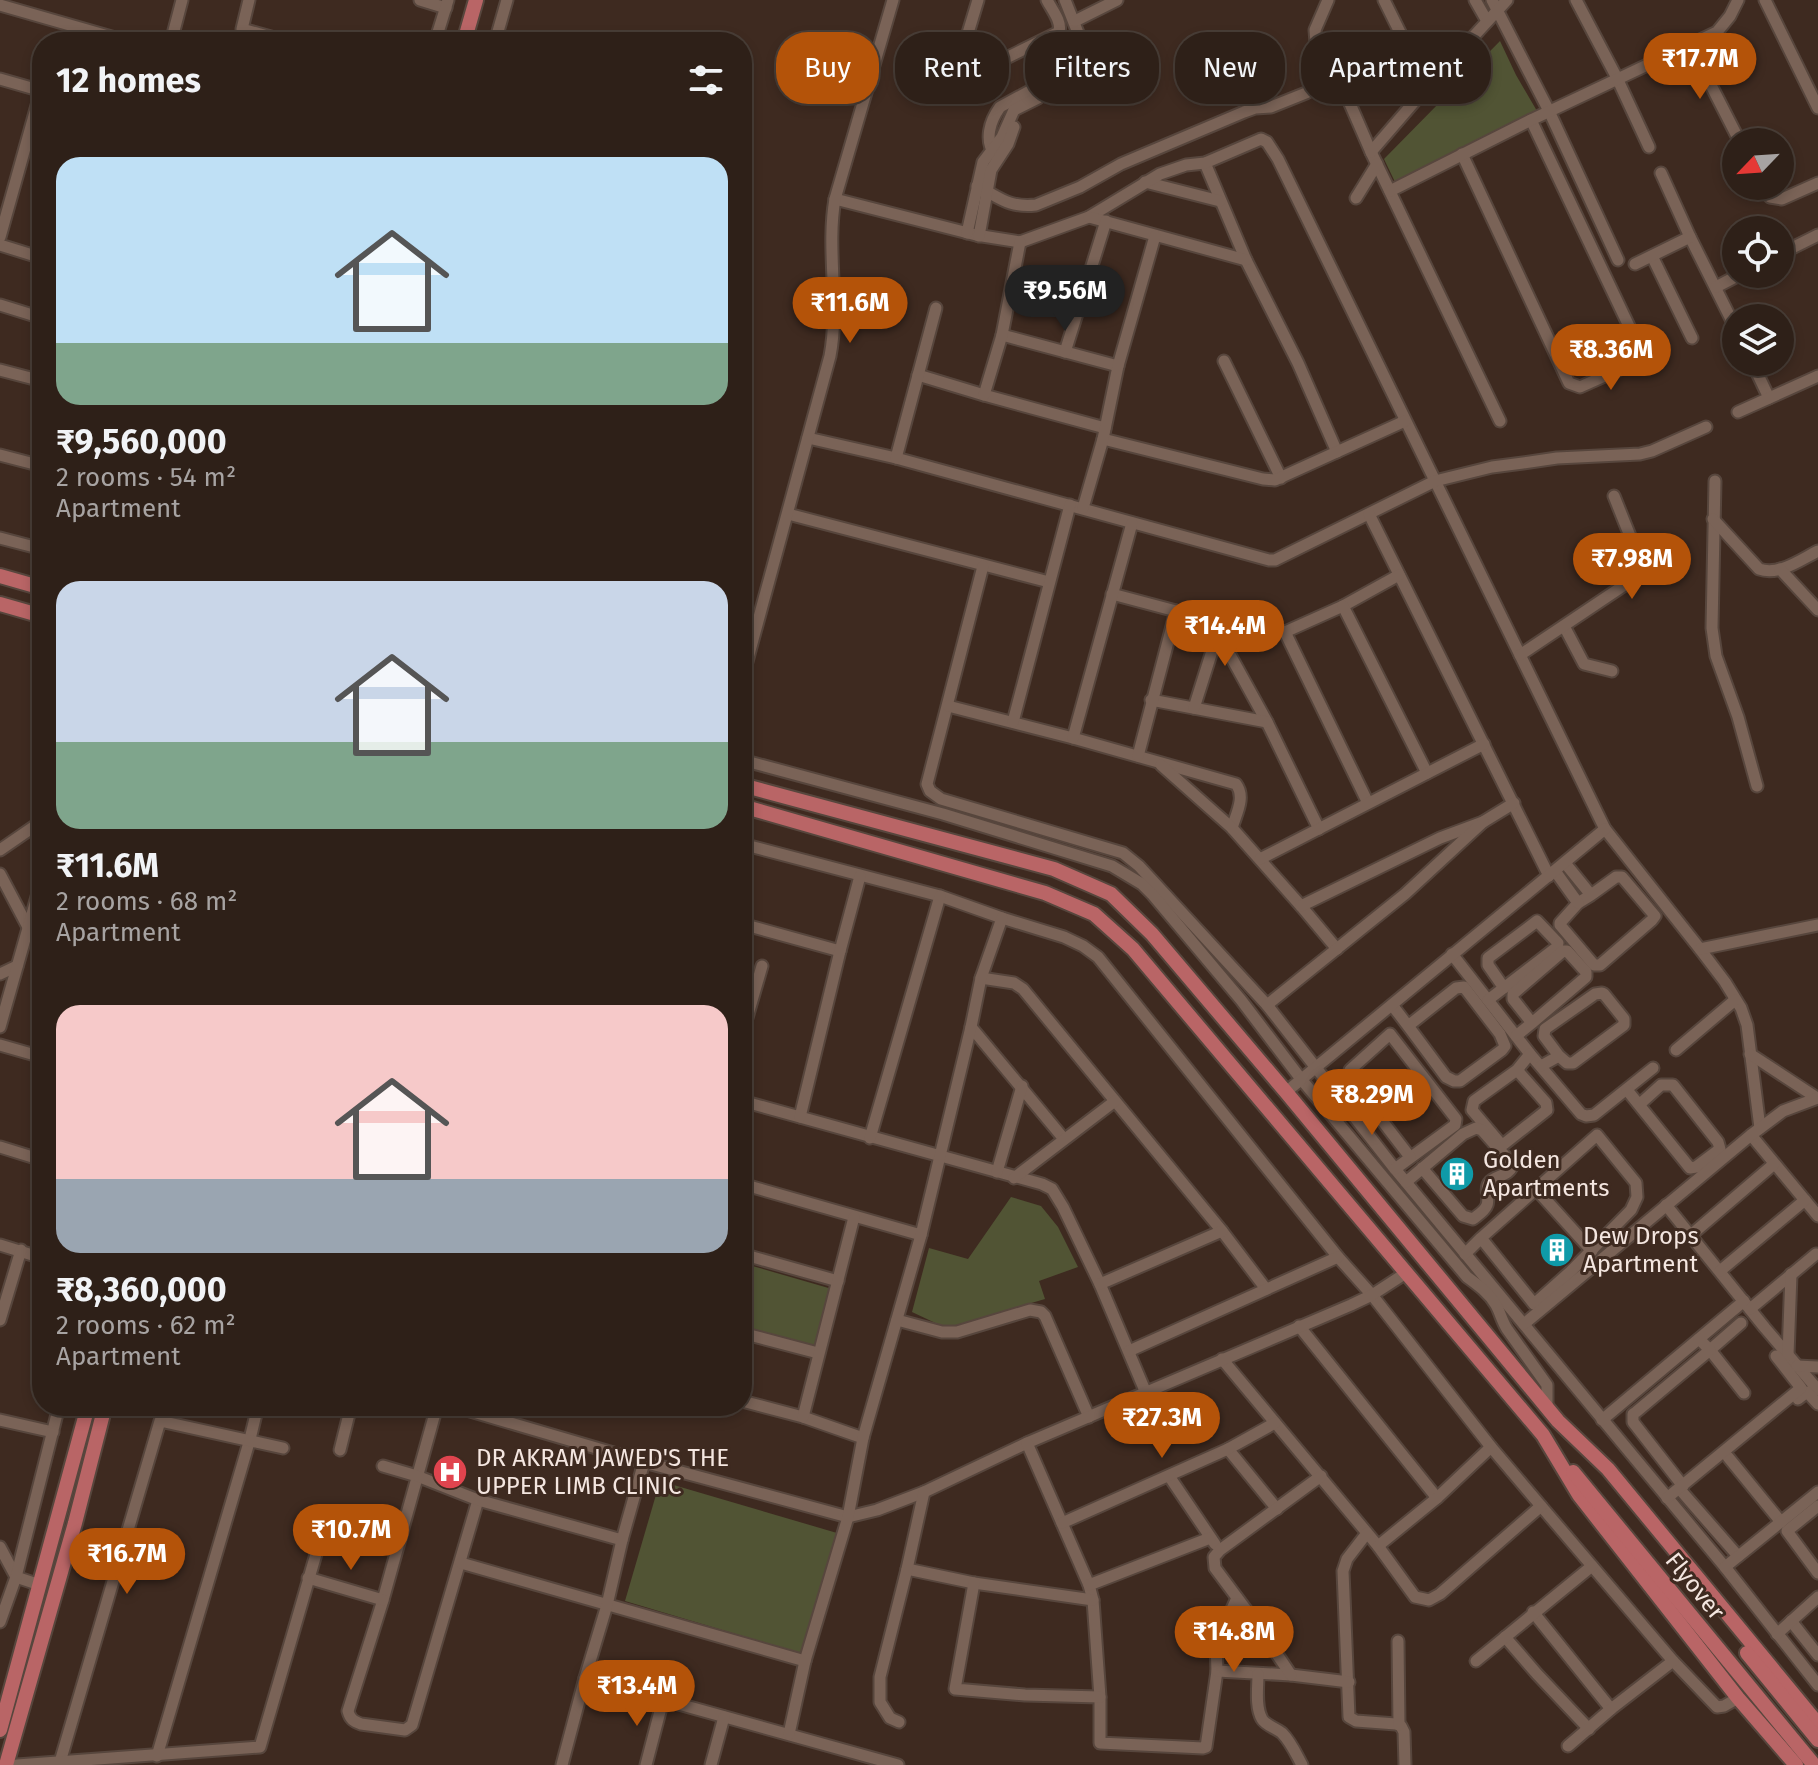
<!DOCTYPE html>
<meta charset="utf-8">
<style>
body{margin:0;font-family:"Fira Sans",sans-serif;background:#362821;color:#f1f3f6;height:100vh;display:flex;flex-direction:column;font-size:30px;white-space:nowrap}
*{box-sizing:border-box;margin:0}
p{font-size:26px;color:#a7a3a2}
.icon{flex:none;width:44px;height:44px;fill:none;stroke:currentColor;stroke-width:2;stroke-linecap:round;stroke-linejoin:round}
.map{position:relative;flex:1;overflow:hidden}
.panel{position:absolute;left:32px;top:32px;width:720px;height:1384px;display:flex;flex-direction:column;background:#2e2018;border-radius:32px;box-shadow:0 4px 12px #0003,0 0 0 2px #493e37}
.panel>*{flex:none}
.top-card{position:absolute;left:776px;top:32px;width:760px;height:72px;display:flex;gap:16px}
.needle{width:52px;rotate:245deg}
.buttons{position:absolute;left:1722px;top:128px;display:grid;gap:16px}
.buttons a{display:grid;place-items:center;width:72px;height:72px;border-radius:50%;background:#2e2018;box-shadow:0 4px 12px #0003,0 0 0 2px #493e37;font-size:40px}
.price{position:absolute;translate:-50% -68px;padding:0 18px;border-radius:28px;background:#b45309;color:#fff;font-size:26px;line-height:52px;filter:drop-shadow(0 2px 4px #0008)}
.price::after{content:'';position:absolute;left:50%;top:48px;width:24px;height:18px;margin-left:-12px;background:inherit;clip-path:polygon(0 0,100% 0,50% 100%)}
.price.current{background:#222;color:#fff}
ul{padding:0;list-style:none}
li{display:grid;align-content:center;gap:16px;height:424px;padding:0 24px}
li span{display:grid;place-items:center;height:248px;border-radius:24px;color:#555}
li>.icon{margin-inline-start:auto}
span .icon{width:144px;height:144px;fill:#fffc;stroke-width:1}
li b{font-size:34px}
h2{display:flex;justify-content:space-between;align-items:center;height:96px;padding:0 24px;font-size:34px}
.chip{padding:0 28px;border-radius:32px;background:#2e2018;box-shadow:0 4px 12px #0003,0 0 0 2px #493e37;font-size:28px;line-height:72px}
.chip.current{background:#b45309;color:#fff}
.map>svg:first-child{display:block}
</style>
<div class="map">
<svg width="1818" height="1765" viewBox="0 0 1818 1765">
<rect width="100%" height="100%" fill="#3e2a20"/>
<g fill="#515434">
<polygon points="1500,41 1516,75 1537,111 1469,147 1395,182 1384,159"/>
<polygon points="1011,1197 1041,1206 1058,1227 1078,1267 1039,1281 1045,1299 946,1328 912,1312 929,1248 968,1259"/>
<polygon points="742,1263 832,1289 816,1348 742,1328"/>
<polygon points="660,1481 837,1533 802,1654 625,1601"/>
</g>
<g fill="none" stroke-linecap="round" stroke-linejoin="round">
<g stroke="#57463d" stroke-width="15">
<g id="minor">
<polyline points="249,0 242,29 289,42"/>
<polyline points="420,0 446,8"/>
<path d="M 978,0 L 962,53 C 963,64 968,71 980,71 L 1059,32 C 1062,21 1052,10 1047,0"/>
<polyline points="1065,0 1084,48"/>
<polyline points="1384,0 1427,87"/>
<polyline points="1475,0 1487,21"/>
<polyline points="1492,0 1549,111 1618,260"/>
<polyline points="1576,0 1617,78 1649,147"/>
<polyline points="1765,0 1818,108"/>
<polyline points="0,5 129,42"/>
<polyline points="1075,21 1117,0"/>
<polyline points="171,42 182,0"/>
<polyline points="435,42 448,0"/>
<polyline points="495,42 507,0"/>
<polyline points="1690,44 1740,142"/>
<circle cx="1085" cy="57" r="9"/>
<polyline points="1051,55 1081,40"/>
<polyline points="0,79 42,91"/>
<polyline points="1348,99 1371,152 1500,421"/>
<polyline points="1371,152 1427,87 1507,0"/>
<polyline points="1462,154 1569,383 1580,387 1636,362 1640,356 1637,343 1531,120"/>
<path d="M 995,155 C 984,140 990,121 1000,107 L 1080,64"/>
<polyline points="1205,163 1246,260 1298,363 1337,452"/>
<polyline points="1661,173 1690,237 1736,329"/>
<polyline points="1145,182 1220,201"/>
<path d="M 977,186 C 999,197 1008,208 1036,205 L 1080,187 L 1121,164 L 1244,112 L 1255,108 L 1271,107 L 1306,93 L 1324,83 L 1327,77 L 1327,70 L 1316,43 L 1315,30 L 1328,0"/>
<polyline points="1762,186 1770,197 1782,199 1818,183"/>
<polyline points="1390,191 1531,120 1717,32 1730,16 1738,0"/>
<polyline points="1356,198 1377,164"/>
<polyline points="835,199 976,235 1020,242 1089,217 1160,174 1186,165 1205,163 1261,139 1267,142 1278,159 1605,829 1700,949 1725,982 1741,1008 1747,1025 1760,1128"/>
<polyline points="1089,217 1246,260"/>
<polyline points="967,233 983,162 1002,137 1014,110 1038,98"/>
<polyline points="979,236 991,170 1008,144 1014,127"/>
<polyline points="0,237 41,91"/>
<polyline points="0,245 42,258"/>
<polyline points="1780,254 1818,235"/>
<polyline points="1652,256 1692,338"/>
<polyline points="1635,264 1690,237"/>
<polyline points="1716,287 1741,274"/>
<polyline points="0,305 42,318"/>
<polyline points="1002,335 1118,366"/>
<polyline points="1065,352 1106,221"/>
<polyline points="1224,361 1281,478"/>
<polyline points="1752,362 1769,398"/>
<polyline points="0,370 42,381"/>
<polyline points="918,375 984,395 1105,428"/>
<polyline points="984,395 1002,335 1020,242"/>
<polyline points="1738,412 1818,376"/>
<polyline points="808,438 896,458 1269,560 1275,560 1435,481 1492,467 1523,463 1557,458 1640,454 1652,451 1706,427"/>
<polyline points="1103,439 1263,479 1275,480 1405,421"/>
<polyline points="0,455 42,466"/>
<polyline points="896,458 936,308"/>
<polyline points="1715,481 1712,628 1716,656 1738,717 1757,786"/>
<polyline points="1083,508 1103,439 1118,366 1155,236"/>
<polyline points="788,514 1049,582"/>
<polyline points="1369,514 1549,876"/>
<path d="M 1713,519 L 1759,569 C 1779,576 1800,560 1818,551"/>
<polyline points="0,538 42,549"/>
<polyline points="983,566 927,784 930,791 941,799 1123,853 1139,866 1267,1005 1395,1169 1725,1567 1818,1685"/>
<polyline points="1780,569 1818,610"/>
<polyline points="1112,594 1176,611 1285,632 1343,606 1399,575"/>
<polyline points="1343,606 1427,773"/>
<polyline points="1564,626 1584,664 1612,671"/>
<polyline points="1285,632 1368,803"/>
<polyline points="1218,633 1267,722 1319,829"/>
<polyline points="1520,655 1629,582 1638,567 1636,551 1614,496"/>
<path d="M 742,680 L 830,356 C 840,304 826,250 835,199 L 893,0"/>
<polyline points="1151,700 1267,722"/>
<path d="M 948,706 L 1073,738 L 1236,784 C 1246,797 1236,814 1232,828"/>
<polyline points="1194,708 1218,632"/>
<polyline points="1013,722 1070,505"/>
<polyline points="1073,738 1132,523"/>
<polyline points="1138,756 1176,611"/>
<path d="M 742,760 L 943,814 L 1112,866 L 1142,884 L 1152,894 L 1241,1000 L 1301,1079 L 1467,1277 C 1478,1285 1489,1293 1496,1305 C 1500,1312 1502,1321 1507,1329 L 1547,1385 L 1547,1407"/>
<polyline points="1161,765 1232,828 1301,906 1337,949"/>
<polyline points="742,844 940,896 1002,918 1064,937 1083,946 1098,957 1338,1257 1372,1295 1491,1447 1541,1506 1673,1661 1717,1707 1724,1706 1738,1698"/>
<polyline points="0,850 42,821"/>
<polyline points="1260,859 1484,744"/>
<polyline points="1565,863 1591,895 1616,877 1622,877 1655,916 1652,920 1600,965 1594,965 1560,925 1560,923 1578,903 1591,895"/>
<polyline points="1555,871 1578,903"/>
<polyline points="0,874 29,929"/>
<polyline points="1301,906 1440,838 1483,822 1514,803"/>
<polyline points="742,924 840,951"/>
<polyline points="1700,949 1818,925"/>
<polyline points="1452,954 1530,1054 1581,1114 1586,1116 1594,1115 1653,1068"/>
<polyline points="0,974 17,966"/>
<polyline points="981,978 1014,983 1023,989 1222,1231 1266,1289"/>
<polyline points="1488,1000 1557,947 1558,943 1537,921 1488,958 1488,965 1504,988"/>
<polyline points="1267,1005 1405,894 1483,822"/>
<path d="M 1392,1005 C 1410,1028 1428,1053 1446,1077 L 1454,1081 L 1460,1081 L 1502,1050 L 1505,1046 L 1500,1034 L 1464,987 L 1456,988 L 1408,1026"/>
<polyline points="0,1027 42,879"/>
<polyline points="971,1027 1064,1139"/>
<polyline points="742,1035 762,966"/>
<polyline points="1516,1036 1532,1023 1513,999 1513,994 1563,951 1567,951 1586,972 1586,977 1532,1023"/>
<polyline points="0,1045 42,1057"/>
<polyline points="1676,1050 1735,1000"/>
<polyline points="1750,1054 1817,1098"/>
<polyline points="1541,1066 1559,1056 1567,1063 1573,1063 1624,1025 1624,1019 1604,994 1602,993 1595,994 1545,1029 1544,1036 1559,1056"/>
<polyline points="1517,1070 1546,1103 1547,1110 1504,1144 1500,1143 1472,1110 1474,1101 1517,1070 1530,1054"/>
<polyline points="1350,1079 1350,1070 1390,1034 1456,1119 1455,1125 1395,1169"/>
<polyline points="1627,1090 1690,1168 1696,1167 1720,1149 1718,1142 1673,1085 1661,1085 1640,1104"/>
<polyline points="1286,1092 1605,829"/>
<polyline points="1336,1092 1350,1079 1410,1157"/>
<polyline points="742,1101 1042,1184 1052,1189 1063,1207 1100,1284 1146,1393"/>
<polyline points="800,1117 840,951 860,876"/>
<polyline points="1751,1135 1818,1216"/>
<polyline points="870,1138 940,896"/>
<polyline points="0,1147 42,1160"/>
<polyline points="997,1172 1022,1086"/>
<polyline points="1014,1178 1115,1101"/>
<path d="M 1406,1182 L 1463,1134 L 1476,1128 L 1482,1130 L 1513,1165 C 1508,1176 1501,1174 1492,1180 C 1483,1186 1490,1197 1487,1205 C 1485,1211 1478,1215 1473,1219 L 1463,1216 L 1422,1168"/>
<polyline points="742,1184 921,1235"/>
<polyline points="1536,1189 1592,1251"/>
<polyline points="1666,1205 1765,1328 1818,1390"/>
<polyline points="1691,1235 1774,1164"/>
<polyline points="0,1245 42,1258"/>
<polyline points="742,1254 838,1281"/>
<polyline points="1465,1254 1481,1238 1534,1304 1570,1272 1631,1210 1637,1197 1636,1183 1597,1135 1481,1238"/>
<polyline points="1720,1271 1805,1200"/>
<polyline points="1100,1284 1222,1231"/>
<polyline points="1750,1309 1816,1254"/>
<polyline points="0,1320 21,1250"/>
<polyline points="897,1320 942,1332 957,1332 1030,1310 1041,1312 1045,1316 1089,1417"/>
<polyline points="1741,1323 1710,1350 1744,1393"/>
<polyline points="1524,1324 1751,1135 1783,1111 1818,1098"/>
<polyline points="1299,1326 1437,1498"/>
<polyline points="742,1333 818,1353"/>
<polyline points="1129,1351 1338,1257"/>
<polyline points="1788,1355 1791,1274"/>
<polyline points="1222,1359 1378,1546 1415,1597 1429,1600 1440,1594 1541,1506"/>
<polyline points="1797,1366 1818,1367"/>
<polyline points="1798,1399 1807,1392 1818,1404"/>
<polyline points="742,1401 803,1417 863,1438"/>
<path d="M 437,1406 L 383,1600 L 348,1711 C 350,1719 353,1721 361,1724 L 405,1730 L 412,1725 L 478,1500"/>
<polyline points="453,1406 644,1462 848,1517 877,1510 924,1492 1027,1443 1351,1305 1372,1295 1406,1273"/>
<polyline points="803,1417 854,1217"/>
<polyline points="0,1420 53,1432"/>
<polyline points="1602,1420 1744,1301"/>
<polyline points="1027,1443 1089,1585 1093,1600 1100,1697 1100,1743 1203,1748 1206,1747 1217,1671 1216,1644 1237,1598"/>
<polyline points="1228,1449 1277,1509"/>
<polyline points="340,1450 351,1406"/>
<polyline points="1728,1457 1781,1522"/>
<polyline points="383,1466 417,1476 478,1500 622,1540"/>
<polyline points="1169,1476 1215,1544"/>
<polyline points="1683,1486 1633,1422 1633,1414 1636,1412 1710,1350 1699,1339"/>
<polyline points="1683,1493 1738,1556"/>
<polyline points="1667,1498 1801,1388 1776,1356"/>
<polyline points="1818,1506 1787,1531 1818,1573"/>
<polyline points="1062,1523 1228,1449 1275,1423"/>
<polyline points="1367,1533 1347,1559 1343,1571 1349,1717 1356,1721 1396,1724 1401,1726 1404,1732 1405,1765"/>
<polyline points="1378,1546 1437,1498 1491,1447"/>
<polyline points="0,1547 16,1577 40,1585"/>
<polyline points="461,1563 805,1661"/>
<polyline points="1725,1567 1818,1492"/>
<polyline points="907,1569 974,1583 1093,1600"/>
<polyline points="308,1578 383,1600"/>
<polyline points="974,1583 955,1689 1025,1695 1100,1697"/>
<polyline points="1089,1585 1210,1538"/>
<polyline points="1533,1612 1611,1709"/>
<polyline points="1791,1621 1818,1655"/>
<polyline points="0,1622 16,1577 59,1406"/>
<polyline points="1777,1634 1818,1597"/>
<polyline points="1505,1637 1537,1674 1589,1729"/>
<polyline points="1398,1641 1399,1725"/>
<polyline points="1476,1661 1592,1566"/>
<polyline points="1217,1671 1291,1675 1349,1682"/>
<path d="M 1258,1674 C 1258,1687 1255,1707 1262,1719 C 1265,1725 1276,1728 1282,1733 C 1291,1742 1296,1754 1302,1765"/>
<polyline points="1291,1675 1256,1623 1215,1568 1214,1557 1220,1550 1321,1476"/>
<polyline points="585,1678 898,1765"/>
<polyline points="899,1722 890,1718 880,1702 880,1677 907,1569 924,1492"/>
<polyline points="789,1734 805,1661 848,1517 863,1438 921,1235 971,1027 981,978 1002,918"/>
<polyline points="1568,1746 1611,1709 1673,1661"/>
<polyline points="157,1756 250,1439 258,1406"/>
<polyline points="60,1762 160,1421 283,1448"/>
<polyline points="17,1765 260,1747 323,1530"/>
<polyline points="562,1765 585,1678 607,1605 622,1540 644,1462"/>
<polyline points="646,1765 663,1700"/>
<polyline points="711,1765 724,1717"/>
</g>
</g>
<g stroke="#57463d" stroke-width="18">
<g id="major">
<polyline points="464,42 476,0"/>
<polyline points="0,576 42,588"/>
<polyline points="0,604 42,616"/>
<polyline points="742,785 1054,869 1111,894 1152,934 1286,1092 1558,1421 1608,1469 1818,1724"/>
<polyline points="742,806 1045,893 1094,914 1133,949 1543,1435 1579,1495 1738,1698 1796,1765"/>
<polyline points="1573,1472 1814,1765"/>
<polyline points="1747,1653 1818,1740"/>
<polyline points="0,1730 88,1406"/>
<polyline points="6,1765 75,1523 105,1406"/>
</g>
</g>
<use href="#minor" stroke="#7a6357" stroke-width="11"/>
<use href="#major" stroke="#b96566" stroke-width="14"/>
</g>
<defs>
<g id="building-disc" transform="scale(1.8)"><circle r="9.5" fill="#0f9aa8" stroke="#3e2a20"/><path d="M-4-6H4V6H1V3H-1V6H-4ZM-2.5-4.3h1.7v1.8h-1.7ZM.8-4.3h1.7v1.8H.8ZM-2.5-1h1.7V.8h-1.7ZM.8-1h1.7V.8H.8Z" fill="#fff"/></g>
<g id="hospital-disc" transform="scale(1.8)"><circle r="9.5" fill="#e0444e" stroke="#3e2a20"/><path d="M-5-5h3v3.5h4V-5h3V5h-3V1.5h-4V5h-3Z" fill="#fff"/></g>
</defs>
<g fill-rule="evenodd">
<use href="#building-disc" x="1457" y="1174"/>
<use href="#building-disc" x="1557" y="1250"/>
<use href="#hospital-disc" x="450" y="1472"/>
</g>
<g text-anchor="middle" stroke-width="6" stroke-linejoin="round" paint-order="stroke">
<g font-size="24" fill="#f4e6e0" stroke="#3e2a20" text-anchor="start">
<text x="1483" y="1168">Golden<tspan x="1483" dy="28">Apartments</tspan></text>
<text x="1583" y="1244">Dew Drops<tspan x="1583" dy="28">Apartment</tspan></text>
<text x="476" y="1466">DR AKRAM JAWED'S THE<tspan x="476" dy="28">UPPER LIMB CLINIC</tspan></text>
</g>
<g font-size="24" fill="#f4e6e0" stroke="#3e2a20">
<text transform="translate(1695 1586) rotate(51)" y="8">Flyover</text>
</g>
</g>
</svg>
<div class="buttons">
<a><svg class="needle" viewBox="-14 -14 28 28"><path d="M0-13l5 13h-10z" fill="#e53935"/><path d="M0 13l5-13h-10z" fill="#a7a3a2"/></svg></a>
<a><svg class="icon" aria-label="locate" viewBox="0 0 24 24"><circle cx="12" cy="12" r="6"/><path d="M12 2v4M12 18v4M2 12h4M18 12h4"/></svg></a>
<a><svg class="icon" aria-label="layers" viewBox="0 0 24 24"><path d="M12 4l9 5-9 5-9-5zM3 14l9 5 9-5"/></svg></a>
</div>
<b class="price" style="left:1700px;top:101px">₹17.7M</b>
<b class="price current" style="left:1065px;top:333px">₹9.56M</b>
<b class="price" style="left:850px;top:345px">₹11.6M</b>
<b class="price" style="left:1611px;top:392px">₹8.36M</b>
<b class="price" style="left:1632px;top:601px">₹7.98M</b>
<b class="price" style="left:1225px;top:668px">₹14.4M</b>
<b class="price" style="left:1372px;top:1137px">₹8.29M</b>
<b class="price" style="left:1162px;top:1460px">₹27.3M</b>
<b class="price" style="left:351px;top:1572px">₹10.7M</b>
<b class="price" style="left:127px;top:1596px">₹16.7M</b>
<b class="price" style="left:1234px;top:1674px">₹14.8M</b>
<b class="price" style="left:637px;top:1728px">₹13.4M</b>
<div class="top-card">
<a class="chip current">Buy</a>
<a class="chip">Rent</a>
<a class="chip">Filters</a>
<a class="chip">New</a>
<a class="chip">Apartment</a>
</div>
<section class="panel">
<h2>12 homes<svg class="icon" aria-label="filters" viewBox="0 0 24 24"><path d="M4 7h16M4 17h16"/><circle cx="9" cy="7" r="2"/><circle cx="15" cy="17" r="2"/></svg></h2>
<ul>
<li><span style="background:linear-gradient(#bfe0f5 75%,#7fa58c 0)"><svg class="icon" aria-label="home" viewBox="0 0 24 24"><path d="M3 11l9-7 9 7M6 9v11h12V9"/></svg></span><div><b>₹9,560,000</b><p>2 rooms · 54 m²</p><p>Apartment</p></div></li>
<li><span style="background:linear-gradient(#c9d6e8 65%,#7fa58c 0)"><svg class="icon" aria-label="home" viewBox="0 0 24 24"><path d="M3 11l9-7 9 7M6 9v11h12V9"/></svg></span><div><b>₹11.6M</b><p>2 rooms · 68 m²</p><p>Apartment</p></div></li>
<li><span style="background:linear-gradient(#f6c9c9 70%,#9aa5b1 0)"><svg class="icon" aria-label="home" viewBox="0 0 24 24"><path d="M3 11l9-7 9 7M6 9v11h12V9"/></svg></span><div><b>₹8,360,000</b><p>2 rooms · 62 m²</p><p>Apartment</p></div></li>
</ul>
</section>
</div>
